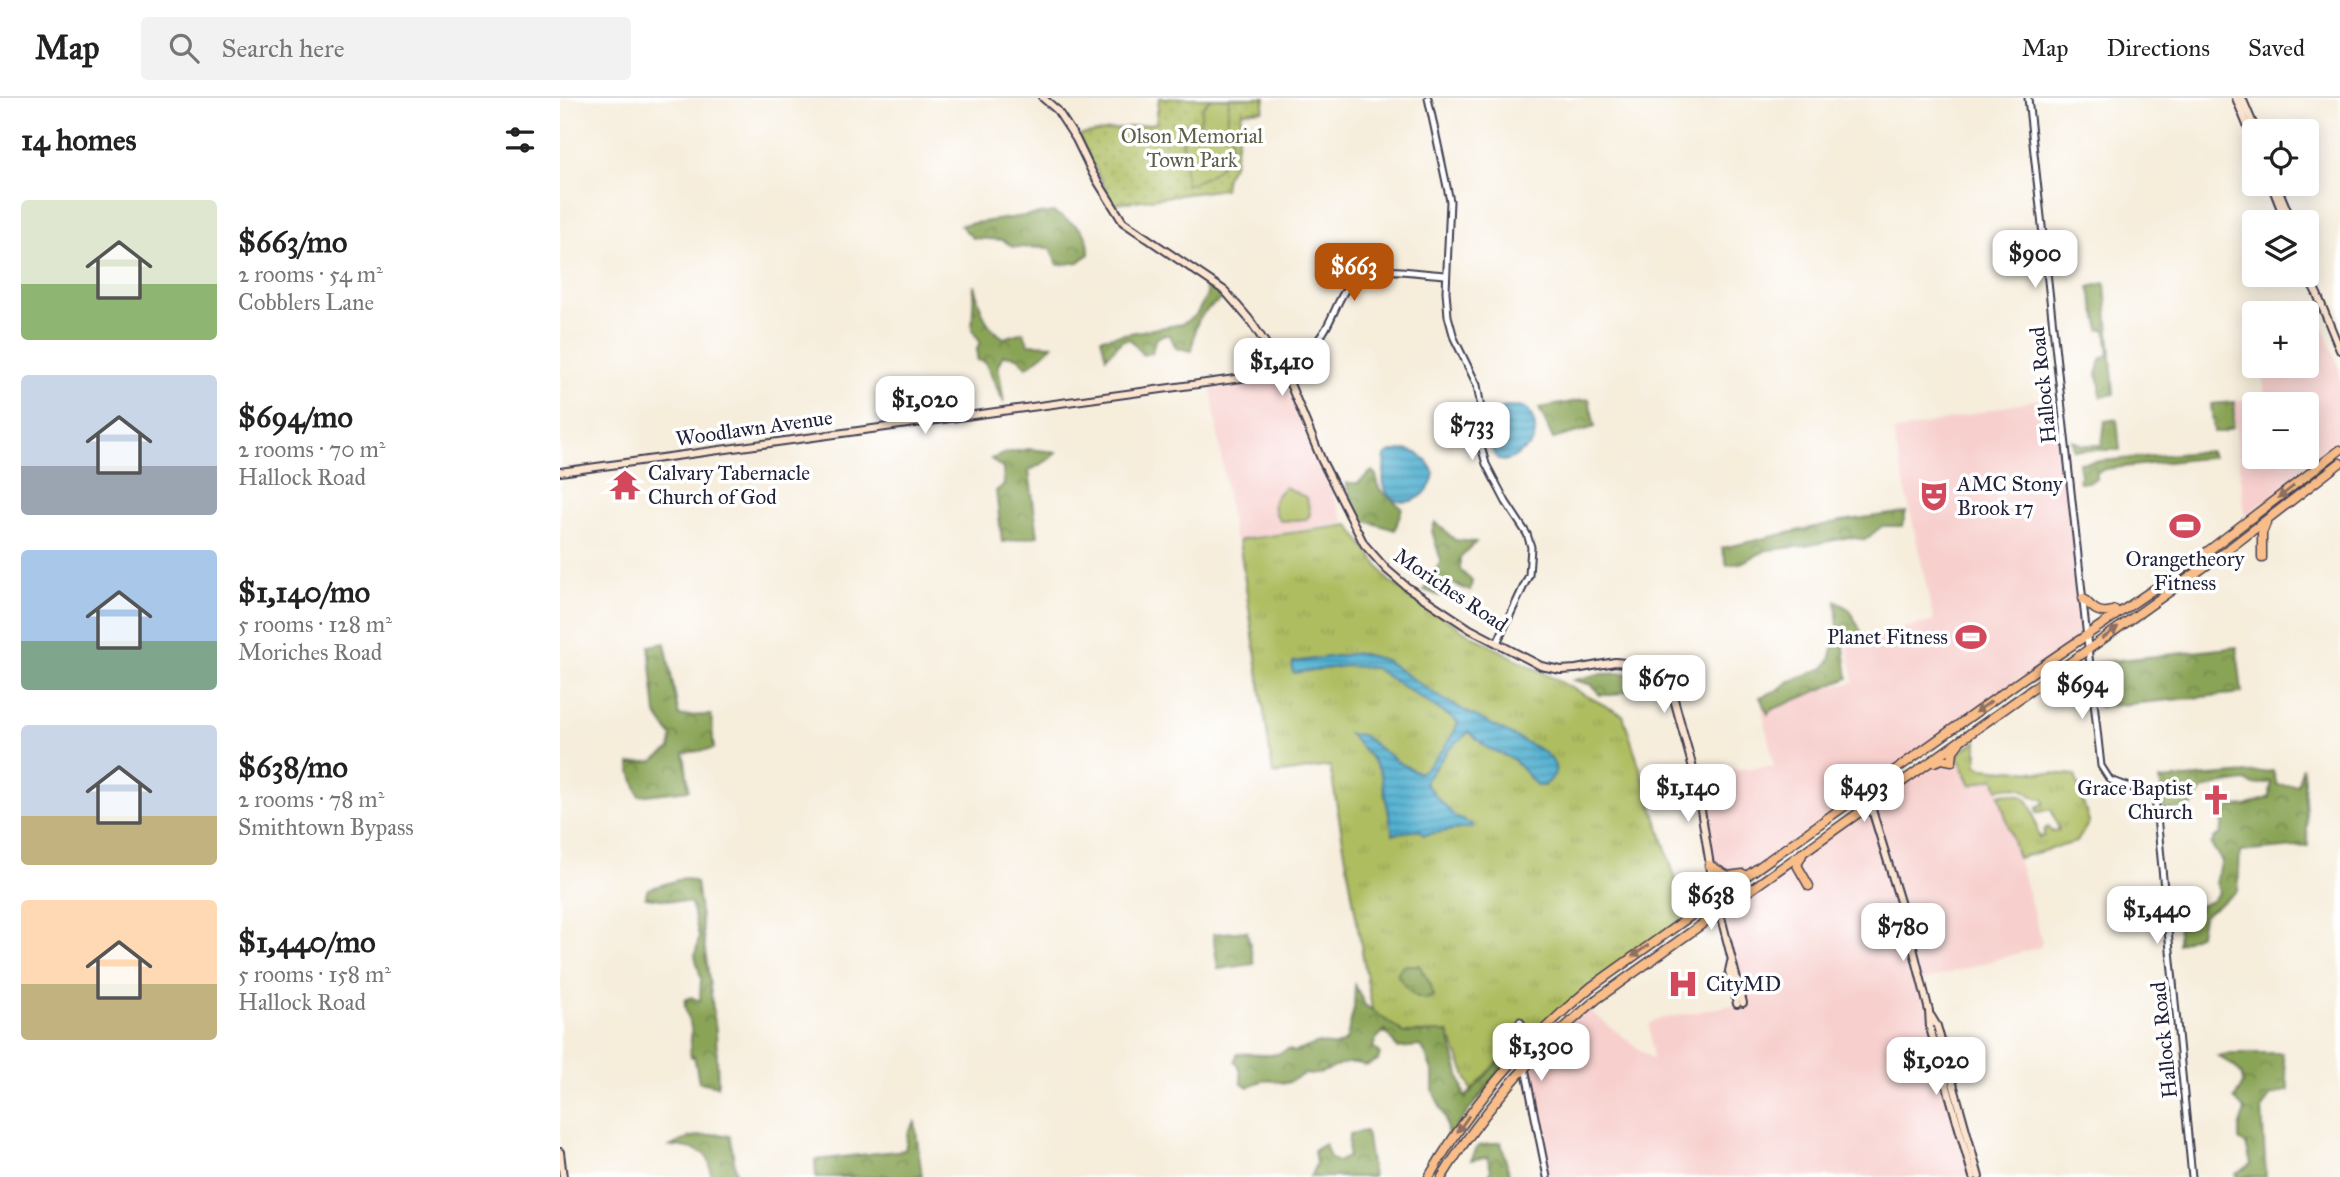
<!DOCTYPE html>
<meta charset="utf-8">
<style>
body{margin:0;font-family:"IM FELL Great Primer",serif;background:#f2f2f2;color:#222;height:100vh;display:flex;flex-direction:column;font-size:26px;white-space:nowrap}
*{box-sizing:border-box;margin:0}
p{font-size:23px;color:#767676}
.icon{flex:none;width:38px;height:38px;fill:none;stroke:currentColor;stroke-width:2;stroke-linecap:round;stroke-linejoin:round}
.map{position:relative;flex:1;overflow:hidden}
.panel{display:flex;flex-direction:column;background:#fff;width:560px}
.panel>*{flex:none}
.tools{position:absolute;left:1682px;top:21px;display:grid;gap:14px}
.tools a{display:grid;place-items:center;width:77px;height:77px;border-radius:7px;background:#fff;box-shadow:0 4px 18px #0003;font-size:35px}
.price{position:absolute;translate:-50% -60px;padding:0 16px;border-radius:14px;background:#fff;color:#222;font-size:23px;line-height:46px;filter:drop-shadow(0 2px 4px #0008)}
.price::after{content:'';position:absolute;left:50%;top:42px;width:21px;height:16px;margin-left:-10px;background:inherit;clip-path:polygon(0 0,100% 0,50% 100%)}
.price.active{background:#b45309;color:#fff}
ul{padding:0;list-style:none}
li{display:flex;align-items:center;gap:21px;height:175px;padding:0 21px}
li span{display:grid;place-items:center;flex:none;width:196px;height:140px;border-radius:7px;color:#555}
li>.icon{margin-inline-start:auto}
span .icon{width:84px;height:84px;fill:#fffc;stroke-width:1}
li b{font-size:30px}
h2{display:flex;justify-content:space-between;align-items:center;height:84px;padding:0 21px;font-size:30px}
header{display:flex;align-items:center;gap:42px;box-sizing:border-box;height:98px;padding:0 35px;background:#fff;border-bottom:2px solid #e0e0e0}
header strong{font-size:33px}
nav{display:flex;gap:38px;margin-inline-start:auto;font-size:24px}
.search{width:490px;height:63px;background:#f2f2f2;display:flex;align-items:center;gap:18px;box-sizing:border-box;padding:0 24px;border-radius:7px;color:#767676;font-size:26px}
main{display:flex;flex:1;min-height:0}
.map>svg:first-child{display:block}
</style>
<header>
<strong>Map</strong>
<div class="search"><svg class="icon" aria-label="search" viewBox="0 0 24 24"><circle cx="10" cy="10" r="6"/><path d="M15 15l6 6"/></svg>Search here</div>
<nav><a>Map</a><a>Directions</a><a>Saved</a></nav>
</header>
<main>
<section class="panel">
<h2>14 homes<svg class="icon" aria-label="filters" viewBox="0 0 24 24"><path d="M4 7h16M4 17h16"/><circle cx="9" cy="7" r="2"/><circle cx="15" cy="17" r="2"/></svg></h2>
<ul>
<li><span style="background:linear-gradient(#dfe7d0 60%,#8fb573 0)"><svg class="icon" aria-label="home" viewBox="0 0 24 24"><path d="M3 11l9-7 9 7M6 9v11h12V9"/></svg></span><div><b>$663/mo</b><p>2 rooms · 54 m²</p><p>Cobblers Lane</p></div></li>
<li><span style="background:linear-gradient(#c9d6e8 65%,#9aa5b1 0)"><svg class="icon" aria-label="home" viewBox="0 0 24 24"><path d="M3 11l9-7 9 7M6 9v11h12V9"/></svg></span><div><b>$694/mo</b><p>2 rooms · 70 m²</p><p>Hallock Road</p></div></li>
<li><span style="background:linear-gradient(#a9c7e8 65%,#7fa58c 0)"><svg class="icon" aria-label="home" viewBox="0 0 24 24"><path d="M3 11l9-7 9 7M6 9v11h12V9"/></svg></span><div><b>$1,140/mo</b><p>5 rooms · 128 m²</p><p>Moriches Road</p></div></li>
<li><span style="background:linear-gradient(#c9d6e8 65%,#c2b280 0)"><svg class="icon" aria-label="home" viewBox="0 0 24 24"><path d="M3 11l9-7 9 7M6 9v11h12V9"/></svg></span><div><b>$638/mo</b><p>2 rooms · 78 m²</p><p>Smithtown Bypass</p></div></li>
<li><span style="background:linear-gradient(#ffd9b3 60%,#c2b280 0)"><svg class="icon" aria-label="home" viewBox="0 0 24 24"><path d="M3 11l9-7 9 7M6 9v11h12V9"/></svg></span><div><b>$1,440/mo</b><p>5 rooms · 158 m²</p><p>Hallock Road</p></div></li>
</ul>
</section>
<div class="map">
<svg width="1780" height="1079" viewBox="0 0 1780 1079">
<defs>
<pattern id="grass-tufts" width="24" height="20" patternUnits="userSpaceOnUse" patternTransform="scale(1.75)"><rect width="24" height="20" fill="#aebd60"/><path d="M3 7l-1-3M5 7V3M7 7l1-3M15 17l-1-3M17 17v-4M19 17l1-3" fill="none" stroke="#95a254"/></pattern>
<pattern id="forest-crowns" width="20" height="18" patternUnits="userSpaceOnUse" patternTransform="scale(1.75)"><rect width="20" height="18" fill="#8aa456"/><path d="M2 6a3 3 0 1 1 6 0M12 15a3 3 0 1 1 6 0" fill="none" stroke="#708548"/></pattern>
<pattern id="park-dots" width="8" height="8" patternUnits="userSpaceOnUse" patternTransform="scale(1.75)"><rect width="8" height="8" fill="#aebd60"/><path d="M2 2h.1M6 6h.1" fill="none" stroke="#95a254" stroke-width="1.8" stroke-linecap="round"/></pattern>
<pattern id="water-rules" width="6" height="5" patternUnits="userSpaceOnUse" patternTransform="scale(1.75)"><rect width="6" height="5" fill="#51b0d0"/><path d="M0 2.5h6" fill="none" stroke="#438faa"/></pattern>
</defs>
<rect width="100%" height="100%" fill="#fff"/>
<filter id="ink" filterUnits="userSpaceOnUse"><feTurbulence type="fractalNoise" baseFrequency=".0143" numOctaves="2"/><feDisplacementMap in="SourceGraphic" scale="14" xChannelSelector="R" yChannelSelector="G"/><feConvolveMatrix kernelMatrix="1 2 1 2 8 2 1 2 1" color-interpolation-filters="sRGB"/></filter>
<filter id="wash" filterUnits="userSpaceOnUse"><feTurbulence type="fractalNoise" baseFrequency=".00686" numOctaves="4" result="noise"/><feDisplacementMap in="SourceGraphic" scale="28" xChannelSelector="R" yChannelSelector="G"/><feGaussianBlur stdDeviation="1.57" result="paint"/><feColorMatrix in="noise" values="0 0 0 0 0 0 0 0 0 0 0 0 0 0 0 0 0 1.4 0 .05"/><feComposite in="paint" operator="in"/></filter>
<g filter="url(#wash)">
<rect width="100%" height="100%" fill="#f6eddb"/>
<g fill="#f7d0ce" fill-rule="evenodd">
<path d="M 1763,228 L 1780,273 L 1780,345 L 1685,419 L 1673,303 L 1705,299 L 1702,268 L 1746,268 L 1747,235 ZM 1694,306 L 1746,306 L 1746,359 L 1694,359 Z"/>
<polygon points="723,283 785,425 674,442 651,291"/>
<polygon points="1500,296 1527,536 1181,781 1164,779 1157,775 1150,760 1137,675 1214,668 1201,606 1294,584 1287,544 1374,523 1333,334"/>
<polygon points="1392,648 1411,687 1435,680 1482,844 1480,849 1362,883 1420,1079 987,1079 964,969 1026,910 1093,962 1089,927 1095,922 1183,905 1159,813"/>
</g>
<g fill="url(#grass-tufts)" stroke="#68704e" stroke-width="2">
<polygon points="789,427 829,483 907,535 1063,617 1127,817 999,915 916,1004 892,943 816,934 770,668 713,676 679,442"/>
<path d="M 1417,642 L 1417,667 L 1423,670 L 1515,677 L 1529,724 L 1517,744 L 1458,760 L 1439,696 C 1475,692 1471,711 1479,739 L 1484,738 L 1484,732 L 1488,729 L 1492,734 L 1499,732 L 1491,711 L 1477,715 L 1477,709 L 1484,705 L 1483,701 C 1472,701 1471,695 1462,691 C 1455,687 1446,690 1438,691 L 1434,680 L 1411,687 L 1397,657 Z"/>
</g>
<g fill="url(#forest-crowns)" stroke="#566348" stroke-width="2">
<path d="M 493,114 C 513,126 530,129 529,156 L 519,164 L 498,167 L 490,150 L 453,149 L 443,142 L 413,140 L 400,127 Z"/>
<path d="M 644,183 L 657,192 L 664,200 C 636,216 636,223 632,253 L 616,250 L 610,237 L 602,237 L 595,242 L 592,255 L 583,257 L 570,241 L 563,242 L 546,259 L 541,240 L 622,226 L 636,217 L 647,197 Z"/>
<polygon points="1545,185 1554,296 1540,299 1540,284 1537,277 1541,261 1549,256 1546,232 1540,232 1529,189"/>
<path d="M 414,187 C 421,210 422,226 444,240 L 463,234 L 469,246 L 493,247 L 484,256 L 467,269 L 458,259 L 443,257 L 438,267 L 444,305 L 425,264 L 417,262 L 417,251 L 420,244 L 412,232 Z"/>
<polygon points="1029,301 1035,329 993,341 979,310"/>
<polygon points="1675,304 1673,329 1663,334 1654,334 1651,306"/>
<polygon points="1557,321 1560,352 1514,352 1512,342 1522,347 1542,347 1545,323"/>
<polygon points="469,351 496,354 490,361 469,373 478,438 442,444 436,393 444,387 443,371 431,361 446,355"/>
<polygon points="1650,353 1653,359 1545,371 1537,374 1537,381 1528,384 1520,384 1518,381 1521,377 1519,365"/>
<polygon points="812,373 816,377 819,391 842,410 835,432 796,420 786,385 798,385"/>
<polygon points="1346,414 1342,428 1322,428 1305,442 1290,439 1245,448 1207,452 1181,465 1167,467 1162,450 1281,423"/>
<polygon points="875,424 895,442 916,444 900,460 900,472 912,483 910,493 892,485 880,498 864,492 881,463 872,433"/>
<polygon points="1276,503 1290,512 1302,536 1283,542 1288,580 1211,612 1208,616 1200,599 1218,592 1228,584 1264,570 1270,562 1278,531"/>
<polygon points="105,545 119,618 151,617 154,651 124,655 129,692 79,698 70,671 70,666 93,663 110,651 112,639 96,616 89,548"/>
<polygon points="1677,549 1682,595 1539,609 1534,565"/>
<polygon points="1064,575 1093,585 1053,597 1040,597 1032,587 1014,582 1039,576"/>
<polygon points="1743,669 1748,748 1680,754 1678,793 1643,818 1640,836 1618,846 1619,817 1652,803 1659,794 1656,784 1662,763 1651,747 1655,739 1661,736 1664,718 1669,709 1686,708 1710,699 1711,684 1694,687 1685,683 1653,688 1642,692 1631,709 1604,712 1600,682 1713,673 1717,687 1737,687"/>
<path d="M 124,780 L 136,784 L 156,933 L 158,988 L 139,984 L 134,958 L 131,959 C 128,948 133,940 131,930 C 130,920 123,912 125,902 L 131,899 L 140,903 L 141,880 L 135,858 L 139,839 L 131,805 L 85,799 L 88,791 Z"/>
<polygon points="687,833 694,866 658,871 653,836"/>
<path d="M 847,867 L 859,867 L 871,887 L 873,898 C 856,907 846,889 837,876 L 841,869 Z"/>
<path d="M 795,887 L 805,907 L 844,935 L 888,934 L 905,1000 L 939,963 L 941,969 L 888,1041 L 885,1019 L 873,993 L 873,975 L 865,955 L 860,948 L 837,950 L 825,932 L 816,941 L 813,949 L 820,956 L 818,962 L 806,968 C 781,956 766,981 744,976 L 727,985 C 710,983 705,979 688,989 L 682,986 L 680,971 L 675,963 L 677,956 C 697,953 709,963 728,951 L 734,954 L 759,945 L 776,948 L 786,943 L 794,910 Z"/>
<path d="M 1672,955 L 1722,955 L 1729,992 L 1710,998 L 1702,1010 L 1706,1079 L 1676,1079 L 1676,1076 L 1691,1066 L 1686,1047 L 1679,1042 L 1679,1030 L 1685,1012 L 1674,1001 C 1692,977 1679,971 1658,958 Z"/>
<polygon points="355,1024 362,1079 256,1079 255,1062 345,1052 348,1035"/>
<polygon points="806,1033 813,1079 750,1079 756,1066 754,1052 765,1046 770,1060 777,1064 788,1059 789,1036"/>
<path d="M 160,1036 L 170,1038 L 177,1079 L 151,1079 C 151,1074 151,1066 148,1061 C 142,1050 122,1049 111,1048 L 130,1039 Z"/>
<polygon points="941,1044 950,1079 929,1079 931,1072 927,1059 911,1062 918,1048"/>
</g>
<polygon fill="url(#park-dots)" stroke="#68704e" stroke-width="2" points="599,0 705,0 703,12 682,14 674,65 666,79 664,91 553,106 518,37 596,25"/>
<g fill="#aebd60" stroke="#68704e" stroke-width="2">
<polygon points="651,0 669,1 667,28 639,29 643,8"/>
<path d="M 622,35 L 672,35 C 672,65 653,79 626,87 Z"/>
<path d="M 725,389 L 747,400 L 750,416 L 747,421 L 721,423 C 709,409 711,401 725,389 Z"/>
</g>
<g fill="url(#water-rules)" stroke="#3a6986" stroke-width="2">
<path d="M 947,309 C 952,309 959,308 963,309 C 969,311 971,316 973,322 C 976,329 976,336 973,343 C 971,349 966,350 961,354 C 936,375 930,354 928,330 L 932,327 L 937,328 L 936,318 L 942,310 Z"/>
<path d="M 841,352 C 857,351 867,360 874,375 C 870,412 817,415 824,374 C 826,356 819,357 841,352 Z"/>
<path d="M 799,555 L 825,562 L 884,602 L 981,652 C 997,664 1002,674 984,688 L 977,688 L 953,661 L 927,650 L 909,634 L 889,651 L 866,682 L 866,687 L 895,719 L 913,727 L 913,729 L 863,737 L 859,732 L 833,736 L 820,673 L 810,659 L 789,636 L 802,637 L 838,664 L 859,675 C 872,668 894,639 898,624 L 814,570 L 786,568 L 734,575 L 732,572 L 733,564 Z"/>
</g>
</g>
<g filter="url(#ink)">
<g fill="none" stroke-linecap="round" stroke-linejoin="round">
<g stroke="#424053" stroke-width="9">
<g id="tertiary">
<polyline points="868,0 890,103 886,193 888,218 894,240 917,287 920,304 921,348 926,366 946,404 967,436 971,449 969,477 937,545"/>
<polyline points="1468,0 1541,668 1550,682 1595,698 1632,1079"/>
<path d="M 725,274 C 740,263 753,251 763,235 C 778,213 781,180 811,174 C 834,170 863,176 886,177"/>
<polyline points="960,923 966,933 979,936"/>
<polyline points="962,955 987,1079"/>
</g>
</g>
<g stroke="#424053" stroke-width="10">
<g id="secondary">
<polyline points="483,0 497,12 516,41 533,76 563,124 665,193 689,221 725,274 762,363 804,446 826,471 847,489 910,531 981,568 1001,572 1016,571 1055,564 1065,565 1095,577 1102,582 1112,594 1136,681 1154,792 1183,905"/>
<polyline points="1676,0 1694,44"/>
<polyline points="1682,0 1696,33"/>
<polyline points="1711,86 1726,124"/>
<polyline points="1716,86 1732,124"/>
<polyline points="1746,161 1754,184"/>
<polyline points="1746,175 1757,196 1780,252"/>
<polyline points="0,374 725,274"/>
<polyline points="1306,692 1348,830 1369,913 1370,930 1413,1079"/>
<polyline points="1171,864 1169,873 1177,906"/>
<polyline points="1371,918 1377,928 1419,1079"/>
<polyline points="0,1054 3,1079"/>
</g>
</g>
<g stroke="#424053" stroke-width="11">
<g id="trunk">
<polyline points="1702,460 1702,435 1706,425"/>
<path d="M 1523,500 C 1533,511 1540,518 1555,512"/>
<polyline points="1374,664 1382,661 1392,663 1393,653 1399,645"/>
<polyline points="1242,757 1237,767 1249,788"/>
<polyline points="1149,767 1168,778 1183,776"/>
<path d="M 869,1079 C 911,1006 966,943 1031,889 L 1464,580 L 1635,463 L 1780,352"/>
<path d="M 882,1079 C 924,1011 976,952 1037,901 L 1661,457 L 1780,365"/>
</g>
</g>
<use href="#tertiary" stroke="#fff" stroke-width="5"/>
<use href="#secondary" stroke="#fce5d0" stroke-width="6"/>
<use href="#trunk" stroke="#f8bd89" stroke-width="8"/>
</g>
<defs><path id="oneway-solid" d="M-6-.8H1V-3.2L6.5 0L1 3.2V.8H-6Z" transform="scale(1.75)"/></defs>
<g fill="#8d7062">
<use href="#oneway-solid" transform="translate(1726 394) rotate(142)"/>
<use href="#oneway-solid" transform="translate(1550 535) rotate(-35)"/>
<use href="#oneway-solid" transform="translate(1423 609) rotate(145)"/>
<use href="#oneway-solid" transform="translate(1080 853) rotate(145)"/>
<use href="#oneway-solid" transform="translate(903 1026) rotate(125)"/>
</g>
</g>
<defs>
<g id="temple-bare" transform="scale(2.415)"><path d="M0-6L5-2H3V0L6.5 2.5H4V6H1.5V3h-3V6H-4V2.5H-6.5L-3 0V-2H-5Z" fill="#d1495b" stroke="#fff" stroke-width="2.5" paint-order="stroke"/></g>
<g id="theatre-bare" transform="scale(2.415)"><path d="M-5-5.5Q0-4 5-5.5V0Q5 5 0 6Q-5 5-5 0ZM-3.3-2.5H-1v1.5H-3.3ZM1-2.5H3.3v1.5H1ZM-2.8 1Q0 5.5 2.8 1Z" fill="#d1495b" stroke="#fff" stroke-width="2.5" paint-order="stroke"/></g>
<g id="stadium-bare" transform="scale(2.415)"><path d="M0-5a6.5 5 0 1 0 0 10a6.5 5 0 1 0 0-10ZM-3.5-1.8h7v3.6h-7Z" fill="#d1495b" stroke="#fff" stroke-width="2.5" paint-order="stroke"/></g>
<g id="church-bare" transform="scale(2.415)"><path d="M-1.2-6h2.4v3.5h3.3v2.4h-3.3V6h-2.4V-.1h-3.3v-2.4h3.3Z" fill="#d1495b" stroke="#fff" stroke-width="2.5" paint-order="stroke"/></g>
<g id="hospital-bare" transform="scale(2.415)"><path d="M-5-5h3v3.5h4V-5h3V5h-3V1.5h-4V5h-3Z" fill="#d1495b" stroke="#fff" stroke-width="2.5" paint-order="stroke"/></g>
</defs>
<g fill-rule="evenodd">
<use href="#temple-bare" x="65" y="387"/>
<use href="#theatre-bare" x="1374" y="398"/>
<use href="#stadium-bare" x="1625" y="428"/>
<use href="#stadium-bare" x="1411" y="539"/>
<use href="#church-bare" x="1656" y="702"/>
<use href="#hospital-bare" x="1123" y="886"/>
</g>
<g text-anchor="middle" stroke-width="7" stroke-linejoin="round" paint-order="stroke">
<g font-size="21" fill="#5a604a" stroke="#fff">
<text x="632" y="45">Olson Memorial<tspan x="632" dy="24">Town Park</tspan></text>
</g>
<g font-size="21" fill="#22223b" stroke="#fff">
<text transform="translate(1483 287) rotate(-96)" y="7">Hallock Road</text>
<text transform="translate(194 330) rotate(-8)" y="7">Woodlawn Avenue</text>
<text transform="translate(891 492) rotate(34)" y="7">Moriches Road</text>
<text transform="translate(1604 942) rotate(-96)" y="7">Hallock Road</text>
</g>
<g font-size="21" fill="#22223b" stroke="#fff" text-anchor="start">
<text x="88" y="382">Calvary Tabernacle<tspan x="88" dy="24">Church of God</tspan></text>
<text x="1397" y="393">AMC Stony<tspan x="1397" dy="24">Brook 17</tspan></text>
<text x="1625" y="468" text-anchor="middle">Orangetheory<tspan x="1625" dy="24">Fitness</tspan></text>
<text x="1388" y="546" text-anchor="end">Planet Fitness</text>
<text x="1633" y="697" text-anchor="end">Grace Baptist<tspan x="1633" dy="24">Church</tspan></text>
<text x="1146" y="893">CityMD</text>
</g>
</g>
</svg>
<div class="tools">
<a><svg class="icon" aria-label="locate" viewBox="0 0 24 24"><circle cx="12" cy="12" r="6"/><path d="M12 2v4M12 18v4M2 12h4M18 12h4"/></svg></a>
<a><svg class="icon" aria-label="layers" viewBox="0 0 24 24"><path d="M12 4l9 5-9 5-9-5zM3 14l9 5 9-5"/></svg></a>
<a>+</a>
<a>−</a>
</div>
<b class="price" style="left:1475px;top:192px">$900</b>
<b class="price active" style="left:794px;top:205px">$663</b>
<b class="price" style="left:722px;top:300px">$1,410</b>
<b class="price" style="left:365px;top:338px">$1,020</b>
<b class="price" style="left:912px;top:364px">$733</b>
<b class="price" style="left:1104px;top:617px">$670</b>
<b class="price" style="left:1522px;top:623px">$694</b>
<b class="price" style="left:1128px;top:726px">$1,140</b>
<b class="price" style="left:1304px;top:726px">$493</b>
<b class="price" style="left:1151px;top:834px">$638</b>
<b class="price" style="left:1597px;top:848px">$1,440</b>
<b class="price" style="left:1343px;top:865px">$780</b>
<b class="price" style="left:981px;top:985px">$1,300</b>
<b class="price" style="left:1376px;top:999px">$1,020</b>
</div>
</main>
